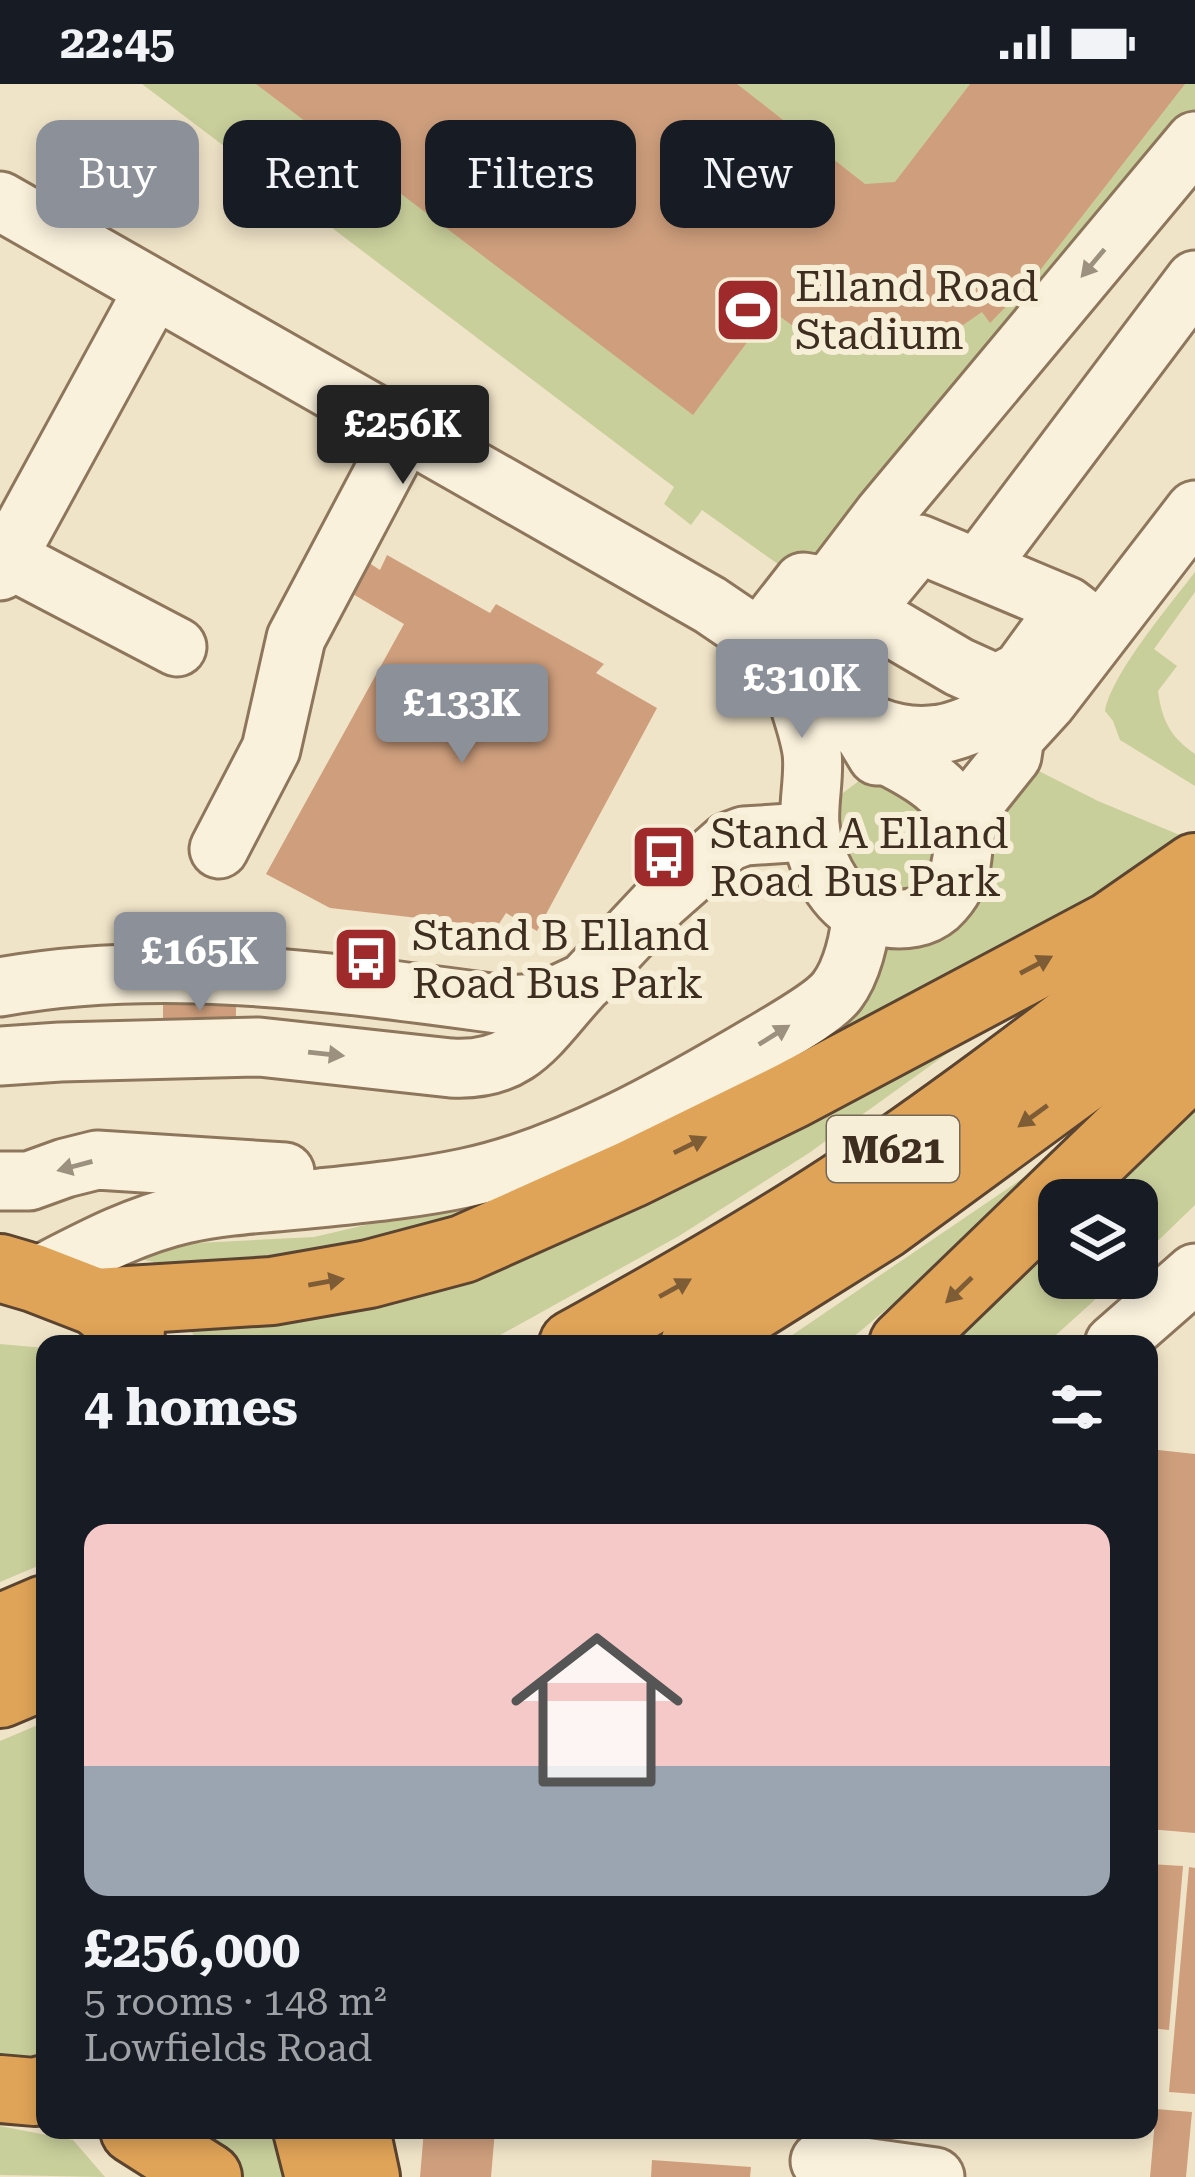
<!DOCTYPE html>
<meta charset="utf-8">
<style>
body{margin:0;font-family:"Roboto Serif",serif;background:#20242c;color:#f1f3f6;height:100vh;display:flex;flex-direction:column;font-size:45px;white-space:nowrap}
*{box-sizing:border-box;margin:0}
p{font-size:39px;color:#9ea1a6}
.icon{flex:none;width:66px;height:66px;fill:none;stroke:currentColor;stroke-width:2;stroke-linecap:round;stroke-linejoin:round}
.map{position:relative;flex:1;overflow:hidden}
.details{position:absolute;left:36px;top:1251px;width:1122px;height:804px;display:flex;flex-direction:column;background:#171b24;border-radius:24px;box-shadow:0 6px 18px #0003}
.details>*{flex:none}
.hud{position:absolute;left:36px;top:36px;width:1125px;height:108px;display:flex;gap:24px}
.fabs{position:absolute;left:1038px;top:1095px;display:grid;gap:24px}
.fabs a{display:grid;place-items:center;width:120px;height:120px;border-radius:24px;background:#171b24;box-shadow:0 6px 18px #0003;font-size:60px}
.price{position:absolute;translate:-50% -102px;padding:0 27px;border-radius:12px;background:#8c9099;color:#fff;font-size:39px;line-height:78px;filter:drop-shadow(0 3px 6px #0008)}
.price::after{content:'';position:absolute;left:50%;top:72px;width:36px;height:27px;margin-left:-18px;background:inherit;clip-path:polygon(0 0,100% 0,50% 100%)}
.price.on{background:#222;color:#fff}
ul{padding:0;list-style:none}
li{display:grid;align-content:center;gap:24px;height:636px;padding:0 48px}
li span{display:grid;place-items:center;height:372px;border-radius:24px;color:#555}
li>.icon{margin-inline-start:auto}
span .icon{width:216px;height:216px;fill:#fffc;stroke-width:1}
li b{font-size:51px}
h2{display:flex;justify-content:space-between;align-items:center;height:144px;padding:0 48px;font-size:51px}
.chip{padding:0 42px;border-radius:24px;background:#171b24;box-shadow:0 6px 18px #0003;font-size:42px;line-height:108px}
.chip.on{background:#8c9099;color:#fff}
.status{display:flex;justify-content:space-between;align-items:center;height:84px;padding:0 60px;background:#171b24;direction:ltr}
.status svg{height:33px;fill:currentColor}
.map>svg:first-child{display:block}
</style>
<div class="status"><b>22:45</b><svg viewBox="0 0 49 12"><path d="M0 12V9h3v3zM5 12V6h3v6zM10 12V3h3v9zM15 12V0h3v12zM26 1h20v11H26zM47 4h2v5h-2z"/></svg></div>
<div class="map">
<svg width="1195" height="2093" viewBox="0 0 1195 2093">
<rect width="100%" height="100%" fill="#f0e4c8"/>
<g fill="#c9cf9b">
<polygon points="142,0 1195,0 1195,48 803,498 702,426 691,441 664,420 674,403"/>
<path d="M 1195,488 L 1195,508 L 1154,565 L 1177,582 L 1158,607 C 1162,636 1170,653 1195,670 L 1195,702 L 1120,656 L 1113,637 L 1105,627 C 1112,589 1170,521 1195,488 Z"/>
<polygon points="1025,680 1098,717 1187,754 1149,790 616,1078 365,1167 179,1183 134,1174 176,1160 314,1153 515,1106 876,851 982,748"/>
<path d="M 864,693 C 895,706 937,719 938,759 C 938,771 933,786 932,798 L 891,819 L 844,791 L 835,715 Z"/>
<polygon points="984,943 809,1069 679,1152 484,1260 205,1260 163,1225 234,1226"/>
<polygon points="1195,1011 1195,1121 1137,1177 1137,1116 1083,1116"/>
<polygon points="1054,1073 989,1139 845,1260 779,1260"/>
<polygon points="1059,1138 1059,1194 1119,1194 1046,1260 928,1260"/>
<polygon points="0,1260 45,1264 45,1479 0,1498"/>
<polygon points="45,1638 45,1972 18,1978 0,1976 0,1657"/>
<polygon points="0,2042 73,2056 105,2093 0,2091"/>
<polygon points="182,2046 278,2046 292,2093 244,2093 223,2071"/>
</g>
<g fill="#cf9f7d">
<polygon points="256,0 737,0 865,100 895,98 970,0 1185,0 1034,194 990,239 982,228 963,241 934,254 873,263 840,260 816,252 793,242 771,226 693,331"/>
<polygon points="387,471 490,529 496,520 604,580 596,589 657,624 537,847 506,829 497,843 330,824 266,790 404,540 346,506 363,475 380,486"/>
<polygon points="236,920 236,938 163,939 163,921"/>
<polygon points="1149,1365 1195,1370 1195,1749 1149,1745"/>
<polygon points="1149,1780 1183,1782 1169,1946 1149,1944"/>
<polygon points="1189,1783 1195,1784 1195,2010 1169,2008"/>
<polygon points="1156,2025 1192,2028 1186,2093 1150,2093"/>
<polygon points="424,2046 495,2046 491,2093 420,2093"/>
<polygon points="652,2076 751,2083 750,2093 651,2093"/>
</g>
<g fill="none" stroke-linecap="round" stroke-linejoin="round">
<g stroke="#8d765c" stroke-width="63">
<g id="minor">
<path d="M 0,117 C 236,252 472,388 710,521 L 738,540 L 789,588 L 863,649 L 877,672"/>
<polyline points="7,474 177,563"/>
<polyline points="978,484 1195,196"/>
<polyline points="0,487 154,205"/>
<path d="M 803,498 L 840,504 L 882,538 L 959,583 L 990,597 L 1002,597 L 1021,587 L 1056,539 C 1075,592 984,642 941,650 C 920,653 897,651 877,643 C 832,624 802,577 767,544 Z"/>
<polyline points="807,531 883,431 1195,57"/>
<polyline points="830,543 866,524 919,460 1067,522 1097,545"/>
<path d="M 789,588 C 796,613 808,641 812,668 C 815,692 808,717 810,742 C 813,772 831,812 859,828 C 866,832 877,832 886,834 C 904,837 924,834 938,822 C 952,809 960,793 962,774 C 971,717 932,694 888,672"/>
<polyline points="964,755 972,722 1012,672 1015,653 1047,618 1195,426"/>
<polyline points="219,765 271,665 296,554 404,350"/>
<path d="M 0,903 C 166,873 340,899 506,921 L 540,919 L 585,898 L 660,818 L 728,758 L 744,752 L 790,749 L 810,742"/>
<path d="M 0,972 L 60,968 L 259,963 L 451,984 C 520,988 538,949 580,903"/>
<polyline points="0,1097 29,1097 65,1084 97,1076 285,1088"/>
<path d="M 34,1194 C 83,1169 131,1142 184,1130 C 229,1120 274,1119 320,1114 C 368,1109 418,1104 465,1094 C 566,1073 674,1011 762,959 C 782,947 824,924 837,907 C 852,887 860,854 861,830"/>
<polyline points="1114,1260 1195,1189"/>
<polyline points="820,2077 935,2093"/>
</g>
</g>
<g stroke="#5b4430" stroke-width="72">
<g id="highway">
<polyline points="0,1184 34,1194 96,1218 131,1246"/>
<polyline points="96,1218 272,1207 369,1190 463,1165 631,1090 792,1011 1110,842 1195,783"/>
<path d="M 573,1260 C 664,1210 754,1159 841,1102 C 963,1021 1079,930 1195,842"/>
<polyline points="694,1260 884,1141 1195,913"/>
<polyline points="903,1260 1195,978"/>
<polyline points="0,1544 45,1525"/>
<polyline points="0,1610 45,1591"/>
<polyline points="0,2005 35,2008 45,2005"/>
<polyline points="134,2046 208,2093"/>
<polyline points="307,2046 319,2093"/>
<polyline points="356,2046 366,2093"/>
</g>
</g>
<use href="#minor" stroke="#faf1dc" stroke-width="57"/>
<use href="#highway" stroke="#e0a458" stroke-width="66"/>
</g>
<defs><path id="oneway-solid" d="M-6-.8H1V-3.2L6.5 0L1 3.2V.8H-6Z" transform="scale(3)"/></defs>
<g fill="#9c907e">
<use href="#oneway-solid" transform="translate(1093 179) rotate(130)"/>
<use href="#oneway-solid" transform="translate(774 951) rotate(-32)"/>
<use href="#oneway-solid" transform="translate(326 970) rotate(6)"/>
<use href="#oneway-solid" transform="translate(75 1082) rotate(165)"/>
</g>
<g fill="#7e5d36">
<use href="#oneway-solid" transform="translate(1036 881) rotate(-28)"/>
<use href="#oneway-solid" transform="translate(1033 1032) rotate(144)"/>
<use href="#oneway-solid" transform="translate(690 1061) rotate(-26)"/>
<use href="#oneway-solid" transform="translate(326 1198) rotate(-10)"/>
<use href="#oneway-solid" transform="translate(675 1204) rotate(-29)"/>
<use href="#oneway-solid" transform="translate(959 1206) rotate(136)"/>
</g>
<defs>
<g id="stadium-square" transform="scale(3.45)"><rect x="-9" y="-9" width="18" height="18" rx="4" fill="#9e2a2b" stroke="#f7eed8"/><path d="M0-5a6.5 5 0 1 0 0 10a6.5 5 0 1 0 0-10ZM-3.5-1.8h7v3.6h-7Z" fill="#fff"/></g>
<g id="bus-square" transform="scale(3.45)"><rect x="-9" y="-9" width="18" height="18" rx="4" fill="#9e2a2b" stroke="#f7eed8"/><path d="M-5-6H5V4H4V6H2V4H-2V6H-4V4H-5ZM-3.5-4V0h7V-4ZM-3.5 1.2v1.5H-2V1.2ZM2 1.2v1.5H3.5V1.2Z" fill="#fff"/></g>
</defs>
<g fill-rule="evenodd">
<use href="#stadium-square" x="748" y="226"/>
<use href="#bus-square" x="664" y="773"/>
<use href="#bus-square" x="366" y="875"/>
</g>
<g text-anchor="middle" stroke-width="12" stroke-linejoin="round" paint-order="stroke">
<rect fill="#f7eed8" stroke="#756857" stroke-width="3" x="827" y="1032" width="132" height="66" rx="9"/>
<g font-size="39" font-weight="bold" fill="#3d2e20">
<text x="893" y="1079">M621</text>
</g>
<g font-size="42" fill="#3d2e20" stroke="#f7eed8" text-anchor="start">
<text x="795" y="217">Elland Road<tspan x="795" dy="48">Stadium</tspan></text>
<text x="710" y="764">Stand A Elland<tspan x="710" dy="48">Road Bus Park</tspan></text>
<text x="412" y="866">Stand B Elland<tspan x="412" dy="48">Road Bus Park</tspan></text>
</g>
</g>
</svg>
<div class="fabs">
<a><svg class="icon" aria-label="layers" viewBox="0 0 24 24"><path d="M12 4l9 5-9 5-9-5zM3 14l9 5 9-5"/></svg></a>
</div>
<b class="price on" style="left:403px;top:403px">£256K</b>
<b class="price" style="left:802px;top:657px">£310K</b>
<b class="price" style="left:462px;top:682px">£133K</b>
<b class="price" style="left:200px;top:930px">£165K</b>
<div class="hud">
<a class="chip on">Buy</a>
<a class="chip">Rent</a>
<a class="chip">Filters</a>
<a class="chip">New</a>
</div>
<section class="details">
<h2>4 homes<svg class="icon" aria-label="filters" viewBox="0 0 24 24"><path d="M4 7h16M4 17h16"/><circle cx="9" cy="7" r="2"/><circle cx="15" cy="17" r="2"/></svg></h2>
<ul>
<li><span style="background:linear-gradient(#f6c9c9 65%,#9aa5b1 0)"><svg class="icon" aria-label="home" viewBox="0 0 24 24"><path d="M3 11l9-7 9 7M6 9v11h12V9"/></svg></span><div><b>£256,000</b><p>5 rooms · 148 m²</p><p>Lowfields Road</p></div></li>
</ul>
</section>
</div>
